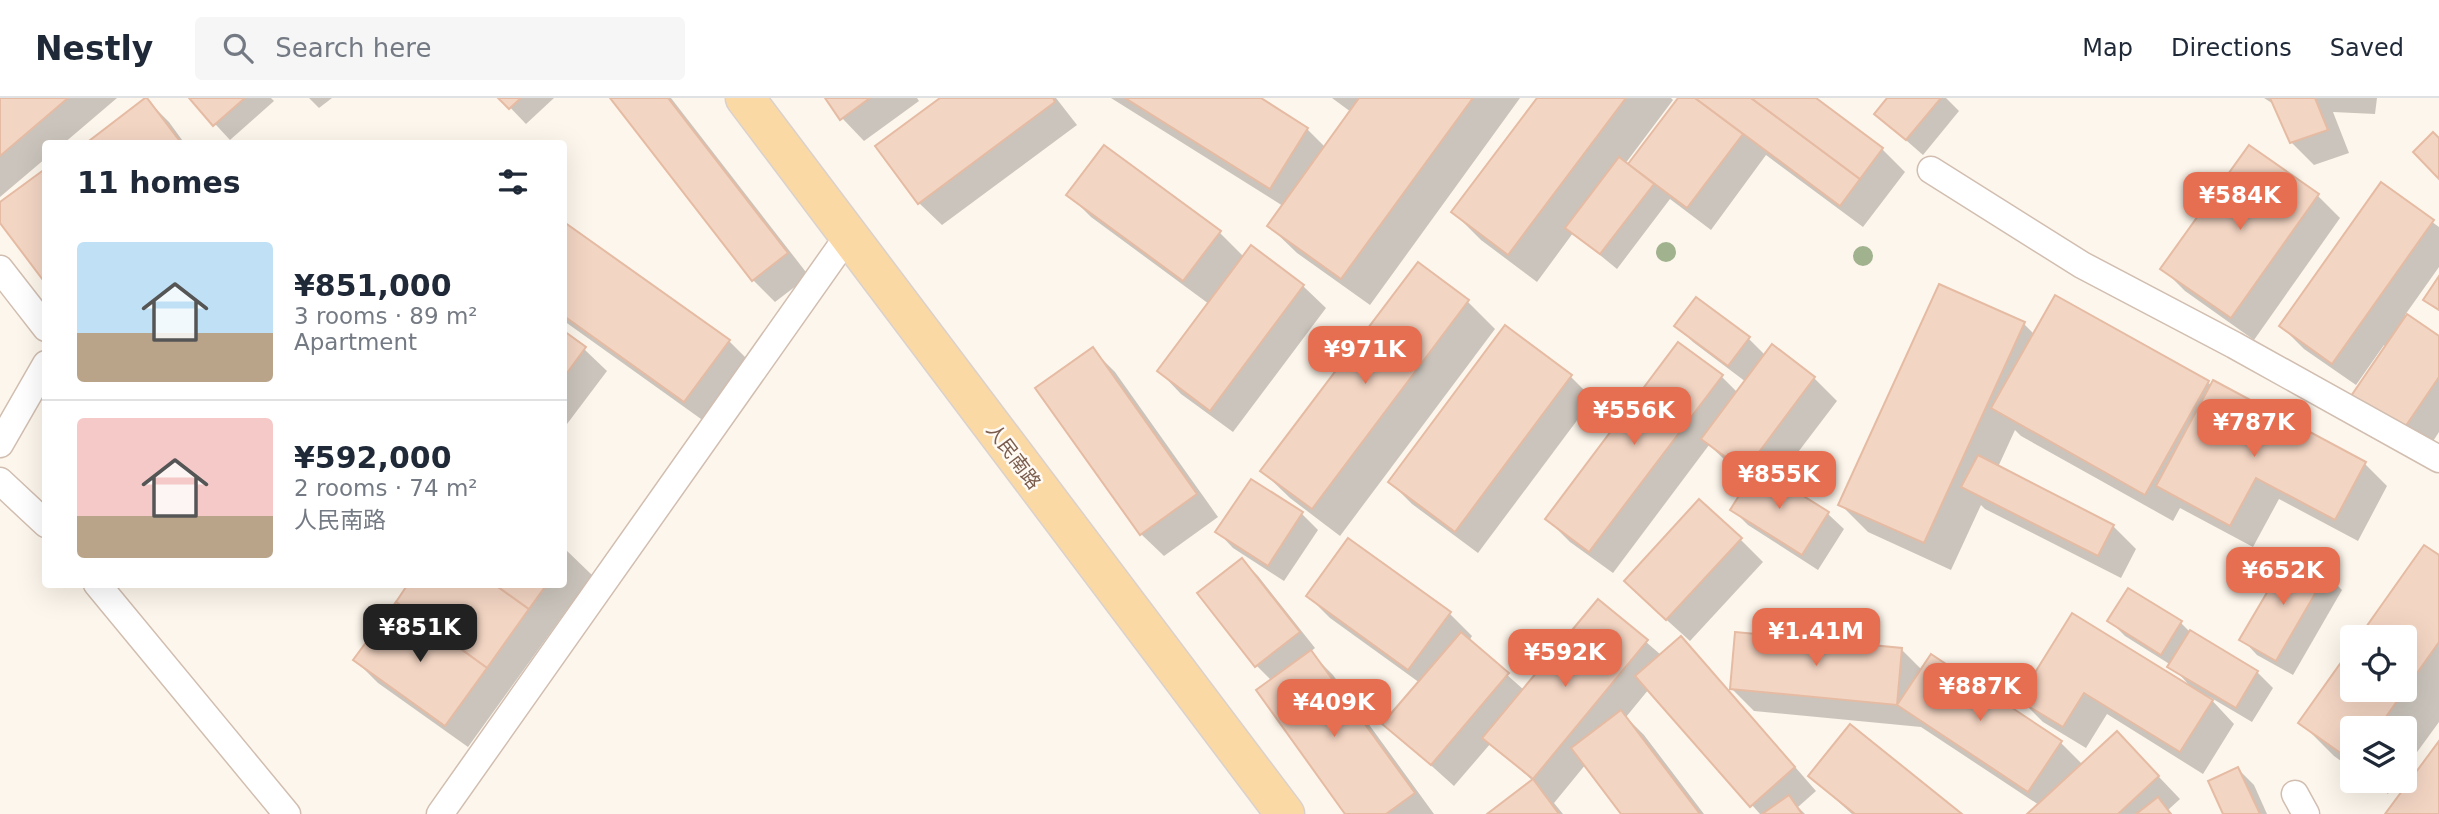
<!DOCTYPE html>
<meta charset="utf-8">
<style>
body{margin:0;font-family:"DejaVu Sans","Noto Sans SC",sans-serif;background:#f6f6f7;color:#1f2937;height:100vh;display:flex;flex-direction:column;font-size:26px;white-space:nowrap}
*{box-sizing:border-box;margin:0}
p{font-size:23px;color:#747a83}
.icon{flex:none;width:38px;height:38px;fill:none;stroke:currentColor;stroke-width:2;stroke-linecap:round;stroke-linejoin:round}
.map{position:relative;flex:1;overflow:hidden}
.panel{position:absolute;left:42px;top:42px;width:525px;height:448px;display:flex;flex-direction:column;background:#fff;border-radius:7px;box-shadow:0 7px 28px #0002}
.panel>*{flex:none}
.tools{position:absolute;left:2340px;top:527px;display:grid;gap:14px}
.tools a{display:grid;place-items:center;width:77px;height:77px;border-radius:7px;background:#fff;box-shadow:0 7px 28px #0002;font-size:35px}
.price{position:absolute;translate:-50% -60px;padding:0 16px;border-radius:14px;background:#e76f51;color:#fff;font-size:23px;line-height:46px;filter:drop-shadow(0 2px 4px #0008)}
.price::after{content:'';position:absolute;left:50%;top:42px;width:21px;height:16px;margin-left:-10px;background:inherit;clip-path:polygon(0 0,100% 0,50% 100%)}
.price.on{background:#222;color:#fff}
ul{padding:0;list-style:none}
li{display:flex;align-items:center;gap:21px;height:175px;padding:0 35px}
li+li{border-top:2px solid #e0e1e3}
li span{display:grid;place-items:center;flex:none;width:196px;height:140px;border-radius:7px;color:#555}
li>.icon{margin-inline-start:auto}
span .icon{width:84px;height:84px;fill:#fffc;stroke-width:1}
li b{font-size:30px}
h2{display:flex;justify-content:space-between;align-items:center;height:84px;padding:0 35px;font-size:30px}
header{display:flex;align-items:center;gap:42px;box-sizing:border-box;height:98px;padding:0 35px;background:#fff;border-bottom:2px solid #e0e1e3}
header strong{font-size:33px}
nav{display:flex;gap:38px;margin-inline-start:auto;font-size:24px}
.search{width:490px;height:63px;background:#f6f6f7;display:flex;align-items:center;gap:18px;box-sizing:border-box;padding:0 24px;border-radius:7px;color:#747a83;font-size:26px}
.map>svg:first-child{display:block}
</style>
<header>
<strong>Nestly</strong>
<div class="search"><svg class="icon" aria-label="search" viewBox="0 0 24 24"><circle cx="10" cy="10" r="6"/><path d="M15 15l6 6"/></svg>Search here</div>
<nav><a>Map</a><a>Directions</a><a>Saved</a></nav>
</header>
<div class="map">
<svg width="2439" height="716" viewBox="0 0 2439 716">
<rect width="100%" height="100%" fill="#fdf6ec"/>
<g fill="#0003">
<polygon points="0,0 117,0 63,46 46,46 46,60 0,99"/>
<polygon points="191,0 271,0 274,3 230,42"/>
<polygon points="309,0 332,0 319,10"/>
<polygon points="501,0 554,0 526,26"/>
<polygon points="612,0 671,0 809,178 775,204 753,182"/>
<polygon points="827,0 917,0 919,3 864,43 842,20"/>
<polygon points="943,0 1056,0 1077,27 942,127 919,105"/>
<polygon points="1111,0 1257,0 1307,31 1326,50 1351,14 1332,0 1520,0 1370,207 1297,155 1269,128 1283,108"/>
<polygon points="1539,0 1671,0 1673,2 1625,66 1629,69 1680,0 1813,0 1882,51 1905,74 1863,129 1766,57 1711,132 1670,101 1617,171 1573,135 1537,184 1481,142 1453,114"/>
<polygon points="1890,0 1946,0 1959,13 1923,57 1876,16"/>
<polygon points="2264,0 2377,0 2375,16 2333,14 2349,55 2314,67 2291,44 2275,7"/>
<polygon points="146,1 169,24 185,46 88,46"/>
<polygon points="2381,87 2439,129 2439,169 2405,217 2439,240 2439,334 2424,357 2374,323 2386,249 2384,247 2356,287 2304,251 2281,228"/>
<polygon points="1069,97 1220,135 1244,159 1251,149 1303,188 1326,210 1233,334 1181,296 1159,273 1209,206 1091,119"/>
<polygon points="2318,98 2340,120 2254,242 2185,193 2163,171"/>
<polygon points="564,126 729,243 751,265 708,326 564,223"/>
<polygon points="1696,201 1749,241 1766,258 1772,249 1814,280 1837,303 1776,383 1828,416 1844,431 1818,472 1748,427 1732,411 1751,382 1726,363 1709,347 1613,475 1570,444 1547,421 1721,278 1738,295 1746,284 1693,244 1677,228"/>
<polygon points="1467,203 1495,231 1340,438 1290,400 1262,373"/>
<polygon points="2024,226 2035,237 2208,285 2365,366 2387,388 2358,443 2279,401 2253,449 2180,410 2173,423 2021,338 2015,332 1998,369 2113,428 2136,451 2121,480 1985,411 1981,407 1951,472 1868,434 1840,406"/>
<polygon points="564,235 584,251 607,273 564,330"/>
<polygon points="1093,252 1115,274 1218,419 1164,458 1141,436"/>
<polygon points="1571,279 1593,301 1478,455 1412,406 1390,384"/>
<polygon points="1251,383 1302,416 1318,432 1284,483 1233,450 1218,434"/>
<polygon points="1740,441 1763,464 1690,543 1648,505"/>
<polygon points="1348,442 1450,516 1472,538 1469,543 1524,592 1599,503 1661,557 1703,563 1816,693 1798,709 1805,716 1760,716 1649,591 1626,619 1644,637 1704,716 1624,716 1586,666 1554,705 1563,716 1490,716 1533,683 1491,645 1454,688 1385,626 1420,585 1330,520 1308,498"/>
<polygon points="564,450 592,477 468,649 378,585 355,562 410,486 564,486"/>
<polygon points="2292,456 2326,476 2342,492 2293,577 2257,557 2242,541"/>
<polygon points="2439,460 2439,624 2404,672 2404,630 2352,630 2352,671 2334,658 2300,624 2352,552 2352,592 2404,592 2404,539 2361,539"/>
<polygon points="1242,462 1258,478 1315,550 1310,554 1333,577 1434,716 1347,716 1272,583 1257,568 1200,496"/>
<polygon points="2073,518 2189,587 2171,567 2125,538 2109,522 2181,525 2190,534 2257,574 2273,590 2252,624 2208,598 2234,626 2203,676 2107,616 2086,650 2043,624 2021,602"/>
<polygon points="1902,552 1922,572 1932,558 2061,645 2083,667 2139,658 2180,701 2168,712 2172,716 2030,716 2039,707 1921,629 1754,613 1731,590"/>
<polygon points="2238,671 2254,687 2267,716 2225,716"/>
<polygon points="1810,678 1959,716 1852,716"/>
<polygon points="2368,682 2397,682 2388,696"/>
</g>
<g fill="#f3d5c3" stroke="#e6bba3" stroke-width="2">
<polygon points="0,0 68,0 0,58"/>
<polygon points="145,0 147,0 182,46 85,46"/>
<polygon points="189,0 245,0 213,28"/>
<polygon points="498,0 521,0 509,11"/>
<polygon points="610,0 668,0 788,155 752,183"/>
<polygon points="825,0 870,0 840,22"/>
<polygon points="940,0 1053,0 1055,4 918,106 875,48"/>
<polygon points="1125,0 1261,0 1308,30 1270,91"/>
<polygon points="1359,0 1473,0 1341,181 1267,128"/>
<polygon points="1537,0 1626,0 1508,157 1451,114"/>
<polygon points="1678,0 1695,0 1743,36 1687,110 1628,66"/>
<polygon points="1695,0 1751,0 1860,81 1840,108"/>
<polygon points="1751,0 1816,0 1883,50 1860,81"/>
<polygon points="1887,0 1941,0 1906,42 1874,16"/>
<polygon points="2270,0 2315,0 2328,32 2290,45"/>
<polygon points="2433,34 2439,40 2439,81 2413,54"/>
<polygon points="1104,47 1221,133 1183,183 1066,97"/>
<polygon points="2249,47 2319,96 2231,220 2160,171"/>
<polygon points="1619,59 1654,86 1600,156 1565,130"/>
<polygon points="45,71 46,72 46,186 0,125 0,104"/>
<polygon points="2381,84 2434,122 2332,266 2279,228"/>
<polygon points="564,124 730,242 684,304 564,218"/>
<polygon points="1251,147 1304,187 1210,313 1157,273"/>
<polygon points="1418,164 1469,202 1312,411 1260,373"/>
<polygon points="2439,178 2439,212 2423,202"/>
<polygon points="1939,186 2025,224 1924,445 1838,407"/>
<polygon points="2055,197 2209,283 2145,397 1991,310"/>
<polygon points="1696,199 1750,239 1728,268 1674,228"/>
<polygon points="2407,216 2439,238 2439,279 2401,335 2349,301"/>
<polygon points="1505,227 1572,277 1455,434 1388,384"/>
<polygon points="564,233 586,249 564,279"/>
<polygon points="1678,244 1723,277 1589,454 1545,421"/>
<polygon points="1772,246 1815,279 1745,373 1701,341"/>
<polygon points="1093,249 1197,396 1140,437 1035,290"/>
<polygon points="2213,282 2366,364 2335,422 2256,380 2230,428 2156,388"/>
<polygon points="1978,357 2114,427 2098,458 1961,389"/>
<polygon points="1757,369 1829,414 1802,457 1730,412"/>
<polygon points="1251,381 1303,414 1268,468 1215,434"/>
<polygon points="1699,401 1742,440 1666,522 1624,483"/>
<polygon points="1348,440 1451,514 1408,572 1306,498"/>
<polygon points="2424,447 2439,457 2439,544 2378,630 2352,630 2352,663 2298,625 2352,549 2352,592 2404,592 2404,539 2359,539"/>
<polygon points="2291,454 2327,475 2276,563 2239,542"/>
<polygon points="1242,460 1300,534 1255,569 1197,495"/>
<polygon points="408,486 494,486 529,511 487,570 396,504"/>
<polygon points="494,486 547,486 529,511"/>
<polygon points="2128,490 2182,523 2161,557 2107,523"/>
<polygon points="1598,501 1648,542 1533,681 1482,640"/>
<polygon points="396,504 487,570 445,628 353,562"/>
<polygon points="2072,515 2213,602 2180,654 2084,595 2063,629 2018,602"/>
<polygon points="2190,532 2258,573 2236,610 2167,569"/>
<polygon points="1461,534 1509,575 1431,667 1382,626"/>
<polygon points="1735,534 1902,550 1897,607 1730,591"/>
<polygon points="1681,538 1795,669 1750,709 1635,578"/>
<polygon points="1311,552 1415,695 1386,716 1345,716 1256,592"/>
<polygon points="1931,556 2062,643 2028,694 1897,607"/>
<polygon points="1621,612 1700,716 1621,716 1571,650"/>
<polygon points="1850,626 1962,716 1855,716 1808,678"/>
<polygon points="2117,633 2159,678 2118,716 2027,716"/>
<polygon points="2439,643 2439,716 2385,716"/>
<polygon points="2238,669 2260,716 2223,716 2208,683"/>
<polygon points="1533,681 1559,716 1487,716"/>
<polygon points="1789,697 1802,716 1762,716"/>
<polygon points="2158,699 2171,716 2136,716"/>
</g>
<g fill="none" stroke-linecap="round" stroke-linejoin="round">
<g stroke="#d1beb0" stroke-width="29">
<g id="street">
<polyline points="1931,72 2082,167 2234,247 2439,361"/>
<polyline points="0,171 46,230"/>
<polyline points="0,346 46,266"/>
<polyline points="0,383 46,426"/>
<polyline points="97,486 287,716"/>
<polyline points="2295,696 2306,716"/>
<polyline points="440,716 848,138"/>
</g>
</g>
<g stroke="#dad1cd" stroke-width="41">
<polyline id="primary" points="745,0 1285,716"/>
</g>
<use href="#street" stroke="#fff" stroke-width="26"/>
<use href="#primary" stroke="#fbd9a5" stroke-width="38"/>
</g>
<g fill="#a0b28e">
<circle cx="1666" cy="154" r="10"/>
<circle cx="1863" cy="158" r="10"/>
</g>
<g text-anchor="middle" stroke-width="5" stroke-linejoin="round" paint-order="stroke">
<g font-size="19" fill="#7a5c4d" stroke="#fffaf3">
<text transform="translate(1014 358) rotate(53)" y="7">人民南路</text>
</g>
</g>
</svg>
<div class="tools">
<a><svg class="icon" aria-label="locate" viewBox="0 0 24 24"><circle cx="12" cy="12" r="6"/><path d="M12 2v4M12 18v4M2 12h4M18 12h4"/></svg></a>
<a><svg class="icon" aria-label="layers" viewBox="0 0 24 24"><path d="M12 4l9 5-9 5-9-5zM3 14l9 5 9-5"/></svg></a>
</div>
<b class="price" style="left:2240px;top:134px">¥584K</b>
<b class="price" style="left:1365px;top:288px">¥971K</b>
<b class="price" style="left:1634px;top:349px">¥556K</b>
<b class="price" style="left:2254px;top:361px">¥787K</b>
<b class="price" style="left:1779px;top:413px">¥855K</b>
<b class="price" style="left:2283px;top:509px">¥652K</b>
<b class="price on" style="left:420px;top:566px">¥851K</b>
<b class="price" style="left:1816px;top:570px">¥1.41M</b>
<b class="price" style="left:1565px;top:591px">¥592K</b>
<b class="price" style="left:1980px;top:625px">¥887K</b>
<b class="price" style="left:1334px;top:641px">¥409K</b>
<section class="panel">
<h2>11 homes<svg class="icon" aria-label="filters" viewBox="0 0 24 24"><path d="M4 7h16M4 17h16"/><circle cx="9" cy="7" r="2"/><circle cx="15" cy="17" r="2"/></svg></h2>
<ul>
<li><span style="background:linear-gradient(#bfe0f5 65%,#b9a48a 0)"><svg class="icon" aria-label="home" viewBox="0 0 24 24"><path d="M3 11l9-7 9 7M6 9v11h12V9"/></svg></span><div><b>¥851,000</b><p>3 rooms · 89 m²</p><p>Apartment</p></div></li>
<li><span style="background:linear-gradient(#f6c9c9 70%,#b9a48a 0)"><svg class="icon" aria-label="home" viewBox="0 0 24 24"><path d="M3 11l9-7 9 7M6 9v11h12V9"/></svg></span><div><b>¥592,000</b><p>2 rooms · 74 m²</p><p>人民南路</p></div></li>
</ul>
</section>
</div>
